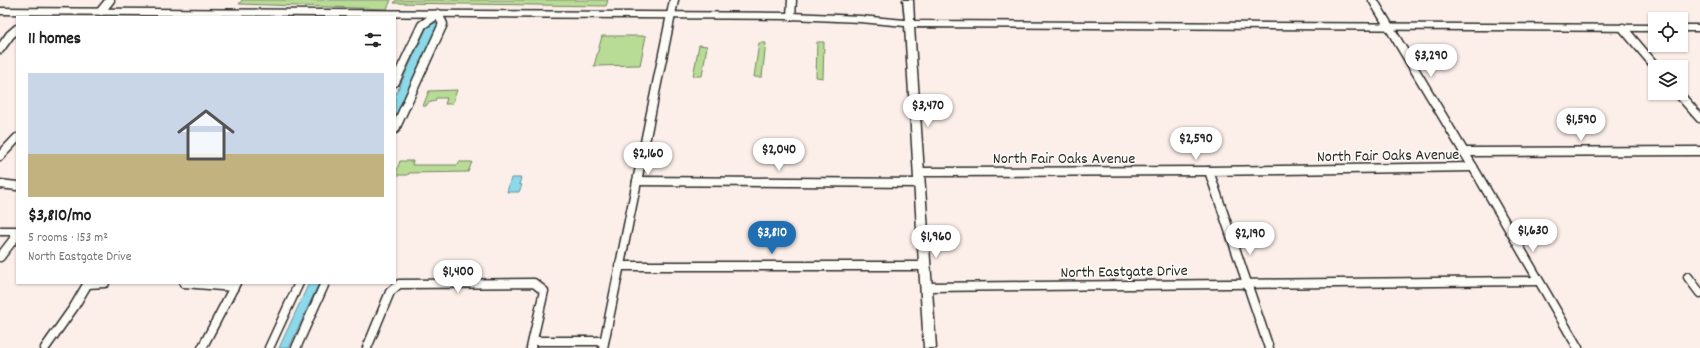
<!DOCTYPE html>
<meta charset="utf-8">
<style>
body{margin:0;font-family:Dekko,sans-serif;background:#f6f6f6;color:#222;height:100vh;display:flex;flex-direction:column;font-size:15px;white-space:nowrap}
*{box-sizing:border-box;margin:0}
p{font-size:13px;color:#767676}
.icon{flex:none;width:22px;height:22px;fill:none;stroke:currentColor;stroke-width:2;stroke-linecap:round;stroke-linejoin:round}
.map{position:relative;flex:1;overflow:hidden}
.side{position:absolute;left:16px;top:16px;width:380px;height:268px;display:flex;flex-direction:column;background:#fff;border-radius:0px;box-shadow:0 1px 3px #0004}
.side>*{flex:none}
.tools{position:absolute;left:1648px;top:12px;display:grid;gap:8px}
.tools a{display:grid;place-items:center;width:40px;height:40px;border-radius:0px;background:#fff;box-shadow:0 1px 3px #0004;font-size:20px}
.price{position:absolute;translate:-50% -34px;padding:0 9px;border-radius:14px;background:#fff;color:#222;font-size:13px;line-height:26px;filter:drop-shadow(0 1px 2px #0008)}
.price::after{content:'';position:absolute;left:50%;top:24px;width:12px;height:9px;margin-left:-6px;background:inherit;clip-path:polygon(0 0,100% 0,50% 100%)}
.price.current{background:#1f6fb2;color:#fff}
ul{padding:0;list-style:none}
li{display:grid;align-content:center;gap:8px;height:212px;padding:0 12px}
li+li{border-top:1px solid #e0e0e0}
li span{display:grid;place-items:center;height:124px;border-radius:0px;color:#555}
li>.icon{margin-inline-start:auto}
span .icon{width:72px;height:72px;fill:#fffc;stroke-width:1}
li b{font-size:17px}
h2{display:flex;justify-content:space-between;align-items:center;height:48px;padding:0 12px;font-size:17px}
.map>svg:first-child{display:block}
</style>
<div class="map">
<svg width="1700" height="348" viewBox="0 0 1700 348">
<rect width="100%" height="100%" fill="#fcefea"/>
<filter id="ink" filterUnits="userSpaceOnUse"><feTurbulence type="fractalNoise" baseFrequency=".025" numOctaves="2"/><feDisplacementMap in="SourceGraphic" scale="8" xChannelSelector="R" yChannelSelector="G"/><feConvolveMatrix kernelMatrix="1 2 1 2 8 2 1 2 1" color-interpolation-filters="sRGB"/></filter>
<g filter="url(#ink)">
<g fill="#b8db95" stroke="#728360">
<polygon points="242,0 391,0 387,9 239,4"/>
<polygon points="396,0 608,0 606,6 394,3"/>
<polygon points="602,36 646,36 640,65 594,66"/>
<polygon points="817,42 824,42 823,78 816,77"/>
<polygon points="759,43 766,43 762,77 754,77"/>
<polygon points="699,45 707,46 702,76 693,76"/>
<polygon points="457,90 452,104 445,104 447,98 436,98 435,101 428,103 426,106 423,106 429,91"/>
<polygon points="400,161 413,161 412,165 458,165 459,162 472,162 468,172 409,173 408,175 395,175"/>
</g>
<g fill="#8bd9e9" stroke="#65939d">
<polygon points="429,23 440,23 395,120 395,96"/>
<polygon points="511,178 521,178 519,184 522,185 519,192 507,192"/>
<polygon points="309,283 319,283 289,348 279,348"/>
</g>
<g fill="none" stroke-linecap="round" stroke-linejoin="round">
<g stroke="#2b2b2b" stroke-width="11">
<g id="street">
<polyline points="1373,0 1473,167 1578,348"/>
<polyline points="101,11 110,0"/>
<polyline points="791,16 792,0"/>
<polyline points="1623,28 1656,67"/>
<polyline points="0,49 10,35 17,29"/>
<polyline points="395,82 422,25 438,14 443,24 395,129"/>
<polyline points="1678,93 1700,118"/>
<polyline points="1463,152 1700,151"/>
<polyline points="0,156 17,138"/>
<polyline points="1209,171 1269,348"/>
<polyline points="920,172 1209,171 1473,167"/>
<polyline points="637,181 920,183"/>
<polyline points="0,184 17,186"/>
<polyline points="0,231 17,231"/>
<polyline points="0,257 17,235"/>
<polyline points="619,266 925,266"/>
<polyline points="1688,277 1700,293"/>
<polyline points="184,283 234,287"/>
<polyline points="87,284 105,283"/>
<polyline points="926,287 1538,281"/>
<polyline points="533,341 604,341"/>
<polyline points="45,348 74,307 88,283"/>
<polyline points="202,348 236,283"/>
<polyline points="269,348 299,283"/>
<polyline points="296,348 325,283"/>
<polyline points="367,348 390,292 399,284 534,283 544,291 531,348"/>
<polyline points="603,348 674,0"/>
</g>
</g>
<g stroke="#2b2b2b" stroke-width="3">
<g id="secondary">
<polygon points="903,0 913,0 914,21 1655,25 1655,31 914,27 936,348 924,348 905,26 860,22 791,19 0,14 0,8 791,13 860,16 905,20"/>
<rect x="1681" y="25" width="19" height="6"/>
</g>
</g>
<use href="#street" stroke="#fdfcf7" stroke-width="8"/>
<use href="#secondary" fill="#fdfcf7" fill-rule="evenodd"/>
</g>
</g>
<g text-anchor="middle" stroke-width="3" stroke-linejoin="round" paint-order="stroke">
<g font-size="16" fill="#2b2b2b" stroke="#fdfcf7">
<text transform="translate(1388 154) rotate(-1)" y="6">North Fair Oaks Avenue</text>
<text x="1064" y="163">North Fair Oaks Avenue</text>
<text transform="translate(1124 270) rotate(-1)" y="6">North Eastgate Drive</text>
</g>
</g>
</svg>
<div class="tools">
<a><svg class="icon" aria-label="locate" viewBox="0 0 24 24"><circle cx="12" cy="12" r="6"/><path d="M12 2v4M12 18v4M2 12h4M18 12h4"/></svg></a>
<a><svg class="icon" aria-label="layers" viewBox="0 0 24 24"><path d="M12 4l9 5-9 5-9-5zM3 14l9 5 9-5"/></svg></a>
</div>
<b class="price" style="left:1431px;top:78px">$3,290</b>
<b class="price" style="left:928px;top:128px">$3,470</b>
<b class="price" style="left:1581px;top:142px">$1,590</b>
<b class="price" style="left:1196px;top:161px">$2,590</b>
<b class="price" style="left:779px;top:172px">$2,040</b>
<b class="price" style="left:648px;top:176px">$2,160</b>
<b class="price" style="left:1533px;top:253px">$1,630</b>
<b class="price current" style="left:772px;top:255px">$3,810</b>
<b class="price" style="left:1250px;top:256px">$2,190</b>
<b class="price" style="left:936px;top:259px">$1,960</b>
<b class="price" style="left:458px;top:294px">$1,400</b>
<section class="side">
<h2>11 homes<svg class="icon" aria-label="filters" viewBox="0 0 24 24"><path d="M4 7h16M4 17h16"/><circle cx="9" cy="7" r="2"/><circle cx="15" cy="17" r="2"/></svg></h2>
<ul>
<li><span style="background:linear-gradient(#c9d6e8 65%,#c2b280 0)"><svg class="icon" aria-label="home" viewBox="0 0 24 24"><path d="M3 11l9-7 9 7M6 9v11h12V9"/></svg></span><div><b>$3,810/mo</b><p>5 rooms · 153 m²</p><p>North Eastgate Drive</p></div></li>
</ul>
</section>
</div>
